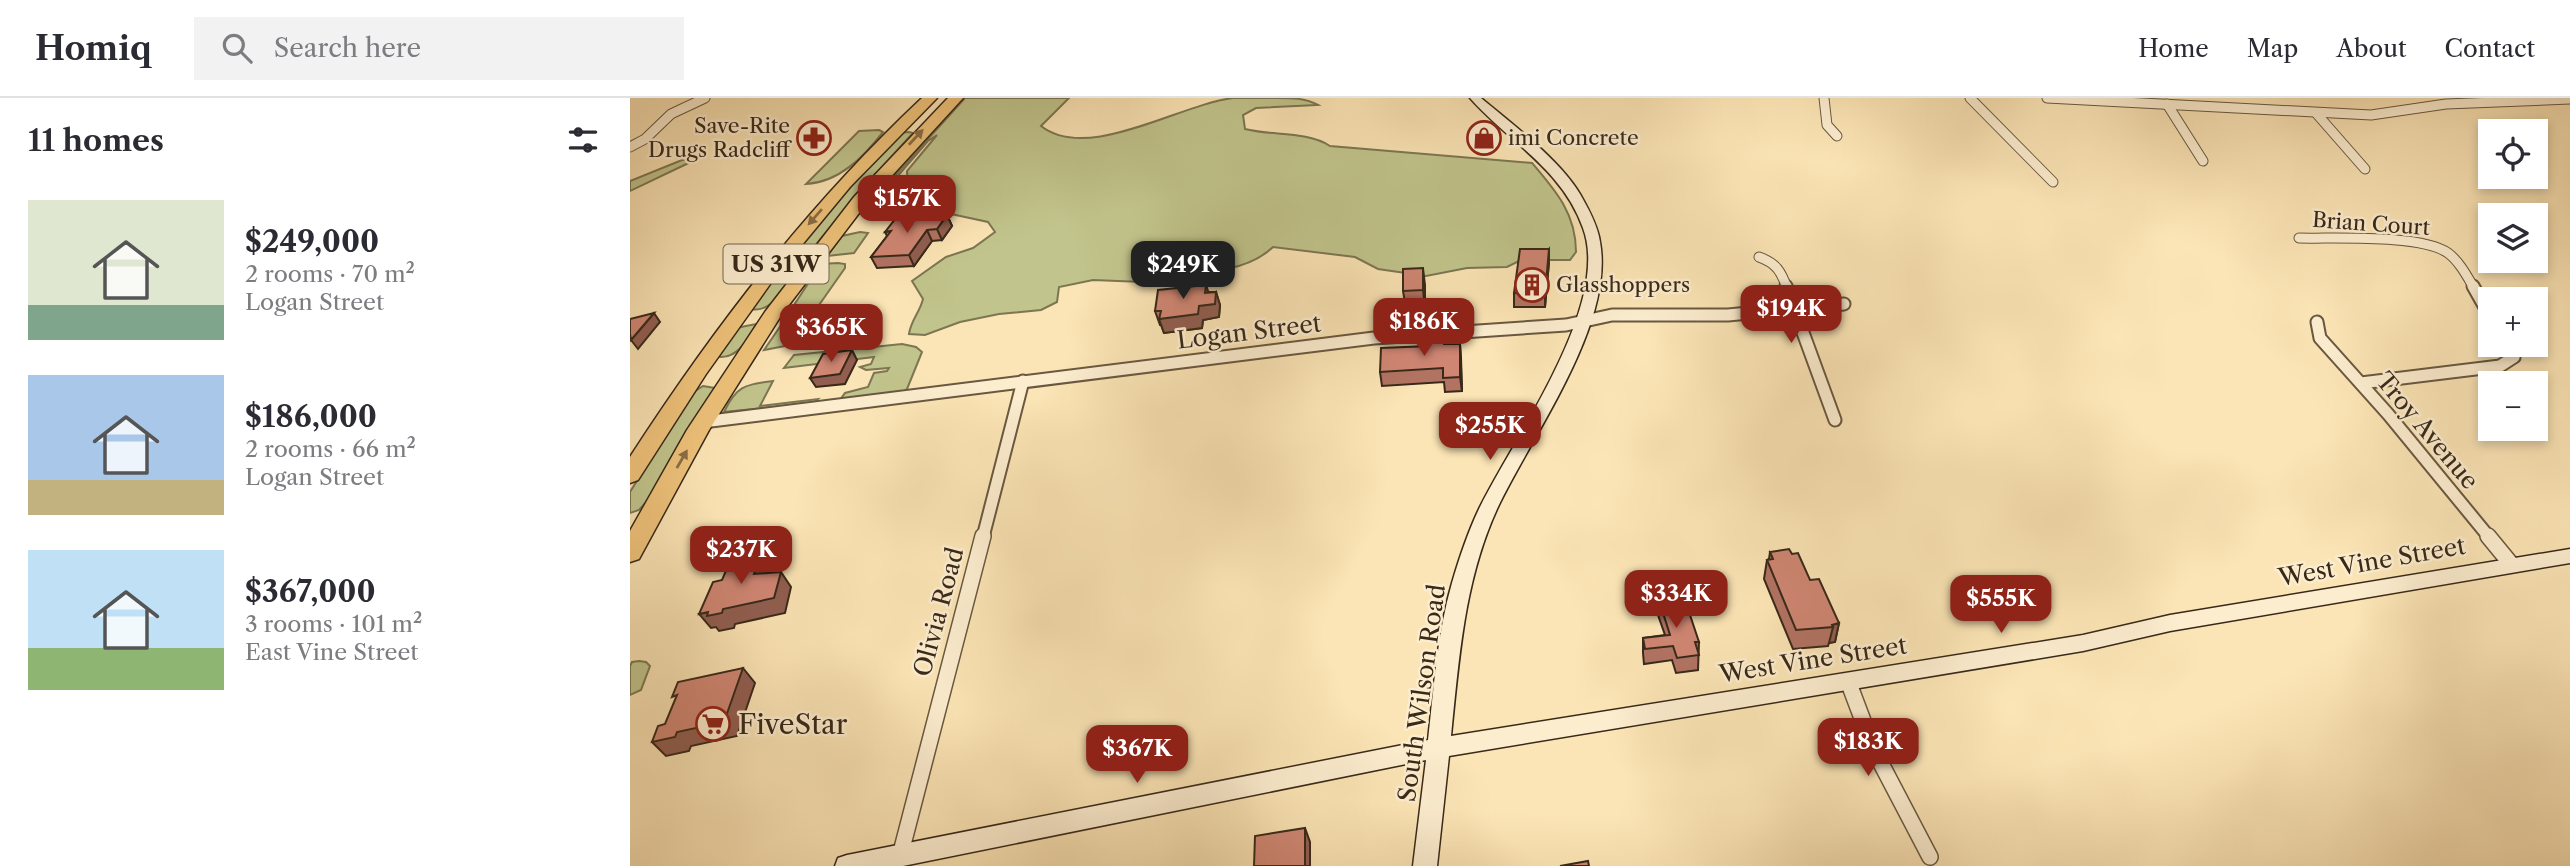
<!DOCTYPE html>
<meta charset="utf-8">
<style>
body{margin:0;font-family:"Libre Caslon Text",serif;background:#f2f2f3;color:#2b2b33;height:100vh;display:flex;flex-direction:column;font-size:26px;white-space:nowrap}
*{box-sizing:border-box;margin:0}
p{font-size:23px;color:#7c7c81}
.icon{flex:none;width:38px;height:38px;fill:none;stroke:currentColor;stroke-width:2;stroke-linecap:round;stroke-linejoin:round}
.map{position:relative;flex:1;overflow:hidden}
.side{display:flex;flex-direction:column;background:#fff;width:630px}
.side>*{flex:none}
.controls{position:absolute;left:1848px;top:21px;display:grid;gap:14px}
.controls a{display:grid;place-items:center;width:70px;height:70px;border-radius:0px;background:#fff;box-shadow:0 4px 10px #0003;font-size:35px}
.price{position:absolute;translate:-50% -60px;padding:0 16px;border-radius:14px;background:#8f2418;color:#fff;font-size:23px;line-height:46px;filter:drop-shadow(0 2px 4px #0008)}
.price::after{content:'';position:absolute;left:50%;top:42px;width:21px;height:16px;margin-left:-10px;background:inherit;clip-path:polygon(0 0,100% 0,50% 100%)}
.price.current{background:#222;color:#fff}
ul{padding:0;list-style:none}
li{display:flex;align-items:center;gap:21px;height:175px;padding:0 28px}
li span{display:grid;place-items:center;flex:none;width:196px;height:140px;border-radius:0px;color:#555}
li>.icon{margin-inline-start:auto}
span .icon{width:84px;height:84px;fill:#fffc;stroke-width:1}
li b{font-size:30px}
h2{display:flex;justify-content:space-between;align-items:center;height:84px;padding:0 28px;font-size:30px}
header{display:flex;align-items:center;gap:42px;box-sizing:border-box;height:98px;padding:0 35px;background:#fff;border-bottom:2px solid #e1e1e2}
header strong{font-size:33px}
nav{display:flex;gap:38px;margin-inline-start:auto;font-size:24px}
.search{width:490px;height:63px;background:#f2f2f3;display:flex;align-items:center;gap:18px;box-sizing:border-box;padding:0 24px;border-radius:0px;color:#7c7c81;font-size:26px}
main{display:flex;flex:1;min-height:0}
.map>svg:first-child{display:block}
</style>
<header>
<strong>Homiq</strong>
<div class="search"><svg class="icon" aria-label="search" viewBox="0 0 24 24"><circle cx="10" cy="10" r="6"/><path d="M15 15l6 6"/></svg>Search here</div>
<nav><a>Home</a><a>Map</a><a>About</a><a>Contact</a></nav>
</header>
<main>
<section class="side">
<h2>11 homes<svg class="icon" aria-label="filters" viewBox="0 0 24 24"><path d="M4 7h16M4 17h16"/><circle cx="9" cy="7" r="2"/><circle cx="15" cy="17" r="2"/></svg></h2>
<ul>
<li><span style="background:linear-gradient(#dfe7d0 75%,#7fa58c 0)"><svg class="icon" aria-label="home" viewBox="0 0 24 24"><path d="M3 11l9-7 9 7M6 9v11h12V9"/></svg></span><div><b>$249,000</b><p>2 rooms · 70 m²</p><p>Logan Street</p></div></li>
<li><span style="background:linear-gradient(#a9c7e8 75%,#c2b280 0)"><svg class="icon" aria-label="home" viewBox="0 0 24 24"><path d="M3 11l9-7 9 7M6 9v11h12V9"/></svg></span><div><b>$186,000</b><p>2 rooms · 66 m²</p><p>Logan Street</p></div></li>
<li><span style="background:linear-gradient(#bfe0f5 70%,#8fb573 0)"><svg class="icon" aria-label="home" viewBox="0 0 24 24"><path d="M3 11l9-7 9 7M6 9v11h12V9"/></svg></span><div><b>$367,000</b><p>3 rooms · 101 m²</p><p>East Vine Street</p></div></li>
</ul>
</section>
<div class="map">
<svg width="1940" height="768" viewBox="0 0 1940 768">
<rect width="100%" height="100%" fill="#fbe4b5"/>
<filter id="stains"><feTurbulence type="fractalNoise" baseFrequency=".00286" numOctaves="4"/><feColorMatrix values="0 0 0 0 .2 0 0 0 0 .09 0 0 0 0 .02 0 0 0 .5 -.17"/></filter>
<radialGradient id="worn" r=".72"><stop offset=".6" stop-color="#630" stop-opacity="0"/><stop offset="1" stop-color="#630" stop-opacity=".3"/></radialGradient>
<g fill="#c1c48c" stroke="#7c7652" stroke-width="2">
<path d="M 335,0 L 439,0 L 411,28 C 458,65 550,6 603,0 C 617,0 633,0 647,0 C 663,0 675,0 688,7 L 626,10 L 613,17 L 615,31 C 642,38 677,33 700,48 L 902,65 C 926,93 946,116 946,154 L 940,162 L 891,162 L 877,169 L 837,170 L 796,178 L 748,171 L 725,159 L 643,149 C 613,178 562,174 523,177 L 513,184 L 463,182 L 429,189 L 427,204 L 411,212 L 369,216 L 330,224 L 295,237 L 279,236 C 281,222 290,214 293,201 L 282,183 L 316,159 L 343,150 L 365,134 L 358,124 L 279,107 L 277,73 L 307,37 L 298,43 L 241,109 L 232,114 Z"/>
<path d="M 249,32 L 253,34 C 233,59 210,84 176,86 L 229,33 Z"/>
<polygon points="279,34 283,35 230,93 179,155 164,158 189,123 269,35"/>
<polygon points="67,61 0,93 0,83 52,62"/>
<polygon points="230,134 238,135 224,155 197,158 212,138"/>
<polygon points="208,165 215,166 215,170 189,207 164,207 191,166"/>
<path d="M 157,167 L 169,168 C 159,184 143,216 121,211 L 151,170 Z"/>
<polygon points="182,218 165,246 134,252 154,223"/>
<path d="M 126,226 C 119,241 108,260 90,259 L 88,256 L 106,230 Z"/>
<polygon points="272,246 286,249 292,254 277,291 270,296 210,302 215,295 238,289 244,275 257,273 259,270 236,272 230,269 241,266 244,259 154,270 164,257"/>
<path d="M 143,283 L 130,308 L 188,301 L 184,305 L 94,314 C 107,287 115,287 143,283 Z"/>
<polygon points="73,288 85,290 17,403 9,412 0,415 0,394 62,295"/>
<polygon points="9,563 16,564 20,568 11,592 0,597 0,568 2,564"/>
</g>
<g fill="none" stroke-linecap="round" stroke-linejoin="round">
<g stroke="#695840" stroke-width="11">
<g id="street-far2">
<polyline points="1194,0 1197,27 1207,38"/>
<polyline points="1340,0 1423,84"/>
<polyline points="1417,0 1741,17 1816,6 1940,1"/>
<polyline points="1537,6 1573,63"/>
<polyline points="1686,15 1735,71"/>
<polyline points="0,49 15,41 41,16 75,0"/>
<path d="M 1669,140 C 1704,141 1791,136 1818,155 C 1829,163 1837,178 1844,190"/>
<path d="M 1129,159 C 1146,165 1151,173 1157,190"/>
</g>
</g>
<g stroke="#695840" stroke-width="15">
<g id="street-far1">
<polyline points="1156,188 1205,322"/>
<polyline points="1843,188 1860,218"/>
<polyline points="1687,224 1690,240 1758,316 1859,439"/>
<polyline points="1731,285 1870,268 1884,259 1880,247"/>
<polyline points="73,324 744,240 936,227 982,217 1098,217 1214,206"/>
<polyline points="353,439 393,283"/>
</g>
</g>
<g stroke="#695840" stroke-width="18">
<g id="street">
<polyline points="1858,438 1881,466"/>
<polyline points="1218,583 1244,652 1300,759"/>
<polyline points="270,758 353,438"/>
</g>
</g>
<g stroke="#382919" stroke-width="3">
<path id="secondary" d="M 840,0 L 851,0 C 882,26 929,61 950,96 C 958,110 968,128 970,144 C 985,227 901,338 867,411 C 834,483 829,561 821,638 L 1453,537 L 1540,517 L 1940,451 L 1940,465 L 1540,533 L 1453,553 L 819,658 L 807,768 L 783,768 L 796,662 L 273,768 L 205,768 L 208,760 L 217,757 L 798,642 C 804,590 807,536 822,485 C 829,461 838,434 849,411 C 883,341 982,207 953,130 C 932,71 879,44 840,0 Z"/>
</g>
<g stroke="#382919" stroke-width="3">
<g id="highway">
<path d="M 292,0 L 307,0 L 220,89 L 143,182 L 76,276 L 8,382 L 0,385 L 0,359 C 85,228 178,107 292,0 Z"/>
<polygon points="318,0 333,0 236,106 152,216 79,332 9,461 0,464 0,433 57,332 135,214 224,99"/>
</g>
</g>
<use href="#street-far2" stroke="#fcedcf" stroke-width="9"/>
<use href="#street-far1" stroke="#fcedcf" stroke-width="11"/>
<use href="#street" stroke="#fcedcf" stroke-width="15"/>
<use href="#secondary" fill="#fcedcf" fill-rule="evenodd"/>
<use href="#highway" fill="#eec27a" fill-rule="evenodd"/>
</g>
<g fill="#b27363" stroke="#382919" stroke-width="2">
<polygon points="317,117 322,128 312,142 302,143 284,168 247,170 241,159 257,138 255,134"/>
<polygon points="919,151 919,164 915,209 884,209 884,195"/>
<polygon points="576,187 578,194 586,194 590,207 589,219 573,222 572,230 534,235 531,227 530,227 525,213"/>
<polygon points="795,187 795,210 776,211 773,193"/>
<polygon points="830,246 832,293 815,294 814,284 752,288 750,274 799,248"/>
<polygon points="1140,454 1180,482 1209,525 1205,544 1199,545 1198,548 1163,551 1134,481 1137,462 1139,461"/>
<polygon points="1029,502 1069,544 1068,572 1046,575 1042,562 1014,566 1013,555 1013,540 1035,537 1028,517"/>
</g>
<g fill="#915e50" stroke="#382919" stroke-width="2">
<polygon points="317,117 322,128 312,142 307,131"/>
<polygon points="297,132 302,143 284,168 279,157"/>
<polygon points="919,151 919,164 915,209 915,196"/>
<polygon points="793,170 795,187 795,210 793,192"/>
<polygon points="576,187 580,200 586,194 590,207 589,219 573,222 572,230 534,235 529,221 569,208"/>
<polygon points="24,215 30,224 8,251 1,242"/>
<polygon points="830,246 831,259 832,293 830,279"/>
<polygon points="222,252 227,262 215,286 186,289 180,280"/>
<polygon points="133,454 144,468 136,491 124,476"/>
<polygon points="151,474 161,489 155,515 105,526 104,530 89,533 86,529 81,530 69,516 93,511"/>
<polygon points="1209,525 1205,544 1199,545 1203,529 1202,527"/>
<polygon points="113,570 125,585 107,638 61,648 59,653 36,658 22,644"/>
<polygon points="675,730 680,744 680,768 675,768"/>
</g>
<g fill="#cf8673" stroke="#382919" stroke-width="2">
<polygon points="317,117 307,131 297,132 279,157 241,159 261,133 255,134 266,120"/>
<polygon points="890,151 919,151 915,196 884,195"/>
<polygon points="793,170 793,192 773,193 773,171"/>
<polygon points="576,187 575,195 586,194 585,206 569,208 568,216 529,221 531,213 525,213 528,192"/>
<polygon points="24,215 1,242 0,236 0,221"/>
<polygon points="814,237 814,246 830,246 830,279 813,280 813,270 750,274 751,250 799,248 799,238"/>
<polygon points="222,252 210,276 180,280 193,256"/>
<polygon points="1159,451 1162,456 1168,455 1180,482 1189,481 1209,525 1202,527 1203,529 1166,532 1137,462 1143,461 1140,454"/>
<polygon points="133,454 124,476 151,474 144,500 93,511 92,515 77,518 78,514 69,516 83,484 92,482 102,459"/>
<polygon points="1054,499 1069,544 1065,544 1069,557 1047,560 1043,548 1015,551 1013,540 1040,537 1029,502"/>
<polygon points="113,570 94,624 47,634 45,639 22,644 28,628 35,626 47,597 42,599 48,584"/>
<polygon points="675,730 675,768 624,768 625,738"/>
<polygon points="958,763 959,768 930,768"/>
</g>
<defs><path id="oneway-solid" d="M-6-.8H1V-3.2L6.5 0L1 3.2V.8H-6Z" transform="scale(1.75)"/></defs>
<g fill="#8a6e45">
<use href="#oneway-solid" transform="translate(286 39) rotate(-47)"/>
<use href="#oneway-solid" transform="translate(185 119) rotate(131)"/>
<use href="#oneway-solid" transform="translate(52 361) rotate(-60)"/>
</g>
<defs>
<g id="pharmacy-ring" transform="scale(1.75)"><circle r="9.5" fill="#fcedcf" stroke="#8f2418" stroke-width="1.5"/><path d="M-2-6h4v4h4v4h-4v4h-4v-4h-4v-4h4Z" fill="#8f2418"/></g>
<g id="shop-ring" transform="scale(1.75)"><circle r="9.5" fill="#fcedcf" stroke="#8f2418" stroke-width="1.5"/><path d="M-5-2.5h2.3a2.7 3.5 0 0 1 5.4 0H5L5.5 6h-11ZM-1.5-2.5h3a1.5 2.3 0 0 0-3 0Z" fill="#8f2418"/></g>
<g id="building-ring" transform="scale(1.75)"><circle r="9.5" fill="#fcedcf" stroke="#8f2418" stroke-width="1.5"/><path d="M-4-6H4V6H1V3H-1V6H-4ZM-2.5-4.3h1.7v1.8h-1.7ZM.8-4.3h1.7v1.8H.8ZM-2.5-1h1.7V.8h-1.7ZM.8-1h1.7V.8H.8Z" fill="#8f2418"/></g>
<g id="supermarket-ring" transform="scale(1.75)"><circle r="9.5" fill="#fcedcf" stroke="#8f2418" stroke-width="1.5"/><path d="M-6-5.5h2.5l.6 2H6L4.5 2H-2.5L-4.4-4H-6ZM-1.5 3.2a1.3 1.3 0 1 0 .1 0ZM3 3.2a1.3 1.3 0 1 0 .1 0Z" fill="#8f2418"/></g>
</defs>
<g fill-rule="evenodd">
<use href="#pharmacy-ring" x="184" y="40"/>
<use href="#shop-ring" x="854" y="40"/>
<use href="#building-ring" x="902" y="187"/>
<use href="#supermarket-ring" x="83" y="626"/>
</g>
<g text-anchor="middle" stroke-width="5" stroke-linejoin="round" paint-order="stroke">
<g font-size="21" fill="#382919" stroke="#fcedcf" text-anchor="start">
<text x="160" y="35" text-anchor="end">Save-Rite<tspan x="160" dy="24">Drugs Radcliff</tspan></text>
<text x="878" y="47">imi Concrete</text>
<text x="926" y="194">Glasshoppers</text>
</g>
<g font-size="21" fill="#382919" stroke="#fcedcf">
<text transform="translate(1741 126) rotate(4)" y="7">Brian Court</text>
</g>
<rect fill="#fcedcf" stroke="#736450" stroke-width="2" x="93.5" y="146.5" width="105" height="39" rx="5"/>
<g font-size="23" font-weight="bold" fill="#382919">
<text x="146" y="174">US 31W</text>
</g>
<g font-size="24" fill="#382919" stroke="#fcedcf">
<text transform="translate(619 234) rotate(-7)" y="8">Logan Street</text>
<text transform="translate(1797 333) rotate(50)" y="8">Troy Avenue</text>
<text transform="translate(1742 464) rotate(-10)" y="8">West Vine Street</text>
<text transform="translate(309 514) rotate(-75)" y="8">Olivia Road</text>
<text transform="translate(1183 562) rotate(-9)" y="8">West Vine Street</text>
<text transform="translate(792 595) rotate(-82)" y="8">South Wilson Road</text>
</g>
<g font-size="28" fill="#382919" stroke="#fcedcf" text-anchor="start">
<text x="108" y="636">FiveStar</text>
</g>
</g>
<rect width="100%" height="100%" filter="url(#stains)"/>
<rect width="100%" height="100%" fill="url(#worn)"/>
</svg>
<div class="controls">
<a><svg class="icon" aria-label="locate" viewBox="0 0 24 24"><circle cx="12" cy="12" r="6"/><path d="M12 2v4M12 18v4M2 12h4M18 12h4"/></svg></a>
<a><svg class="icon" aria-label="layers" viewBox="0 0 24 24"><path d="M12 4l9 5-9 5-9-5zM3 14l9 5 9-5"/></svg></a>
<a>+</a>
<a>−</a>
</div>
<b class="price" style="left:277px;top:137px">$157K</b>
<b class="price current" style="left:553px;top:203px">$249K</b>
<b class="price" style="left:1161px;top:247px">$194K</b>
<b class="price" style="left:794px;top:260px">$186K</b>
<b class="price" style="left:201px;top:266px">$365K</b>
<b class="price" style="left:860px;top:364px">$255K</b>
<b class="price" style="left:111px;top:488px">$237K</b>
<b class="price" style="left:1046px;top:532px">$334K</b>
<b class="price" style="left:1371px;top:537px">$555K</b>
<b class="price" style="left:1238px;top:680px">$183K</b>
<b class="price" style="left:507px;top:687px">$367K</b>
</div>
</main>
